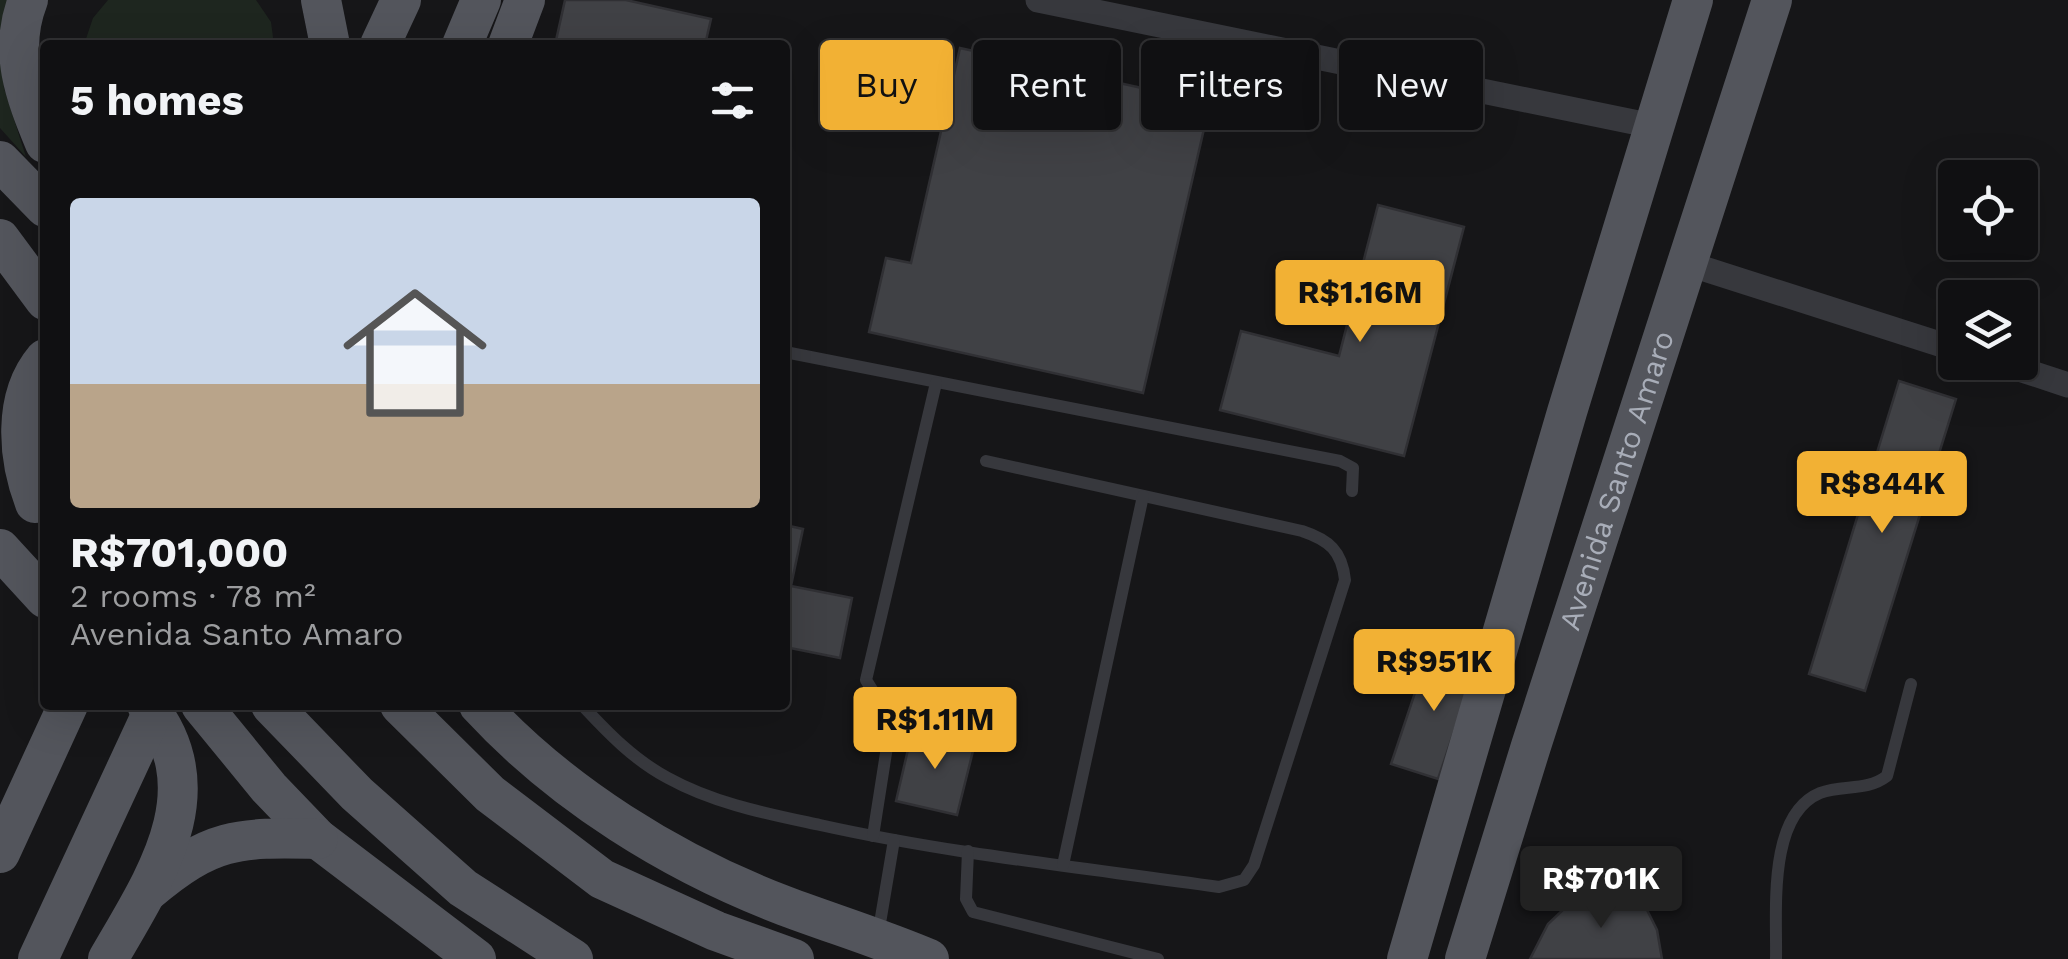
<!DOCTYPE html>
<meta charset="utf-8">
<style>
body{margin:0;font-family:"Work Sans",sans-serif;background:#19191b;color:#f1f3f6;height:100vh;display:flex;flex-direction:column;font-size:38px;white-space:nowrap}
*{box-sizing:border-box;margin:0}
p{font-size:32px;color:#9c9d9f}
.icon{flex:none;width:55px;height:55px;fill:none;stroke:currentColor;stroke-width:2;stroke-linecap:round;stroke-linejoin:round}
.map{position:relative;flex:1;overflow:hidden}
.drawer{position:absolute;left:40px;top:40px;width:750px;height:670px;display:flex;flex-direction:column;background:#101012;border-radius:10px;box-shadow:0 10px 40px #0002,0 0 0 2px #303032}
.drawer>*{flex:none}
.top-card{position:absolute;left:820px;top:40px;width:950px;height:90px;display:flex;gap:20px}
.tools{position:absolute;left:1938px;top:160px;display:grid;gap:20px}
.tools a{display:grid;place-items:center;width:100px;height:100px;border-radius:10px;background:#101012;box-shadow:0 10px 40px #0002,0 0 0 2px #303032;font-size:50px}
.price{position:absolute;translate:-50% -85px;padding:0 22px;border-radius:10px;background:#f2b134;color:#111;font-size:32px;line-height:65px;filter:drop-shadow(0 2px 5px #0008)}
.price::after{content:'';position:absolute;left:50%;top:60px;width:30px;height:22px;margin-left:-15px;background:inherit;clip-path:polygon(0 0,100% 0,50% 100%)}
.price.active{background:#222;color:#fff}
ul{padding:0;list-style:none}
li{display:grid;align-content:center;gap:20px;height:530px;padding:0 30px}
li span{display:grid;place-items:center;height:310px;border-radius:10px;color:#555}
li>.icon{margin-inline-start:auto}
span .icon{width:180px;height:180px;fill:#fffc;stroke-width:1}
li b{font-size:42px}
h2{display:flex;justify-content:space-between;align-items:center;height:120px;padding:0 30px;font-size:42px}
.pill{padding:0 35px;border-radius:10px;background:#101012;box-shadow:0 10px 40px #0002,0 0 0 2px #303032;font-size:35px;line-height:90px}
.pill.active{background:#f2b134;color:#111}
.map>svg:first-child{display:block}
</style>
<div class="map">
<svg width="2068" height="959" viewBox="0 0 2068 959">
<rect width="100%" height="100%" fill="#161618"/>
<g fill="#1e261f">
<polygon points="0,0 11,0 0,40 4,88 26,157 0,128"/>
<polygon points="108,0 256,0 271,22 274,45 84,45 93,18"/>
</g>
<g fill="#404145" stroke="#303034" stroke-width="2.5">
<polygon points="565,0 626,0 711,19 705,45 555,45"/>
<polygon points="960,48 1210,103 1143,393 869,332 886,258 911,263"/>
<polygon points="1378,205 1464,227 1404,456 1220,410 1241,331 1339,356"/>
<polygon points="1899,381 1956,399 1865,691 1809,674"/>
<polygon points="785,525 803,529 791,586 852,598 840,658 785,647"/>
<polygon points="1430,648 1477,664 1438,779 1391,764"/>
<polygon points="913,728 975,743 957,815 896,801"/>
<polygon points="1616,890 1645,906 1657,930 1662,959 1530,959 1548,924 1568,905 1587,895"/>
</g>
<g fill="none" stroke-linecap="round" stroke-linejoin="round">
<g stroke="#37383d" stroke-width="12">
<polyline points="785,352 1340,461 1353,468 1352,491"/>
<path d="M 582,705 C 608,733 634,760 668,778 C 715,804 769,814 820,825 C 951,854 1086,868 1219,887 L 1244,880 L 1254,865 L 1345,580 C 1342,551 1329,540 1302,531 L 986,461"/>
<polyline points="873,836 889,734 884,709 866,680 936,383"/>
<polyline points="968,851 966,899 973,912 1158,959"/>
<polyline points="1063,865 1143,496"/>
<polyline points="878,935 894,840"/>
<path d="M 1776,959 C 1777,912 1767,815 1820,793 C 1843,784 1866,792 1887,776 L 1911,684"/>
</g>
<g stroke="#37383d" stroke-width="25">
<polyline points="1038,0 1653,126"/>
<polyline points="1686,263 1955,349"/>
<polyline points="1998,362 2068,385"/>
</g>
<g stroke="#53555c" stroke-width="40">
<path d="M 28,0 C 8,51 25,95 45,143"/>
<polyline points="321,0 330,45"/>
<polyline points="380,45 401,0"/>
<polyline points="462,45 481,0"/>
<polyline points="508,45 525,0"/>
<polyline points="0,161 45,207"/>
<polyline points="0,239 45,300"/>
<path d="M 35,503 C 18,459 12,398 45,359"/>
<polyline points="0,549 45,598"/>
<polyline points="201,705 269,788 318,839 476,959"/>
<polyline points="271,705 357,794 463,888 573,959"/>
<polyline points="400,705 490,794 602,879 716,931 794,959"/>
<path d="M 479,705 C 561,794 672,863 785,906 C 833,924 882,939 929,959"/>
<polyline points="0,853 68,705"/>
<path d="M 147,892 C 211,838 236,837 318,839"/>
<path d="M 108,959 C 154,879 216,791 147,705"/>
<polyline points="1407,959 1567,412 1693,0"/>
<path id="s1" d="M 1465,959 L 1531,746 L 1772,0"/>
</g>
<polyline stroke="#53555c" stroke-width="40" points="38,959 156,705"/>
</g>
<g text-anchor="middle" stroke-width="8" stroke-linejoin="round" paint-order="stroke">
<g font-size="30" fill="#a8adb8" stroke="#111113">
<text dy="10" stroke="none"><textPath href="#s1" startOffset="502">Avenida Santo Amaro</textPath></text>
</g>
</g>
</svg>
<div class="tools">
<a><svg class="icon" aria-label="locate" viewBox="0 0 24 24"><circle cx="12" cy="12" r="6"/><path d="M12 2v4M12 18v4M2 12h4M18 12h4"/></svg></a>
<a><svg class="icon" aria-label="layers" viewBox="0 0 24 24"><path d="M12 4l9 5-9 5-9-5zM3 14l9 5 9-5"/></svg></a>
</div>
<b class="price" style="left:1360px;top:345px">R$1.16M</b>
<b class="price" style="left:1882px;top:536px">R$844K</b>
<b class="price" style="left:1434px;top:714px">R$951K</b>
<b class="price" style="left:935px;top:772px">R$1.11M</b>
<b class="price active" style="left:1601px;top:931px">R$701K</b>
<div class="top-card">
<a class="pill active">Buy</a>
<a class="pill">Rent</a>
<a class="pill">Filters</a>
<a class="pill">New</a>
</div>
<section class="drawer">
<h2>5 homes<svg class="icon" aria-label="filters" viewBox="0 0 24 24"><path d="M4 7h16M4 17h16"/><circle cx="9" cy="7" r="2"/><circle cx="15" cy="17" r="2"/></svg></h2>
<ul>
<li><span style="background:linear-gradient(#c9d6e8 60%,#b9a48a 0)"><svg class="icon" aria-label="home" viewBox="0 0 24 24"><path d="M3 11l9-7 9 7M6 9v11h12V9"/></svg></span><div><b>R$701,000</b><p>2 rooms · 78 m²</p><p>Avenida Santo Amaro</p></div></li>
</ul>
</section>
</div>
